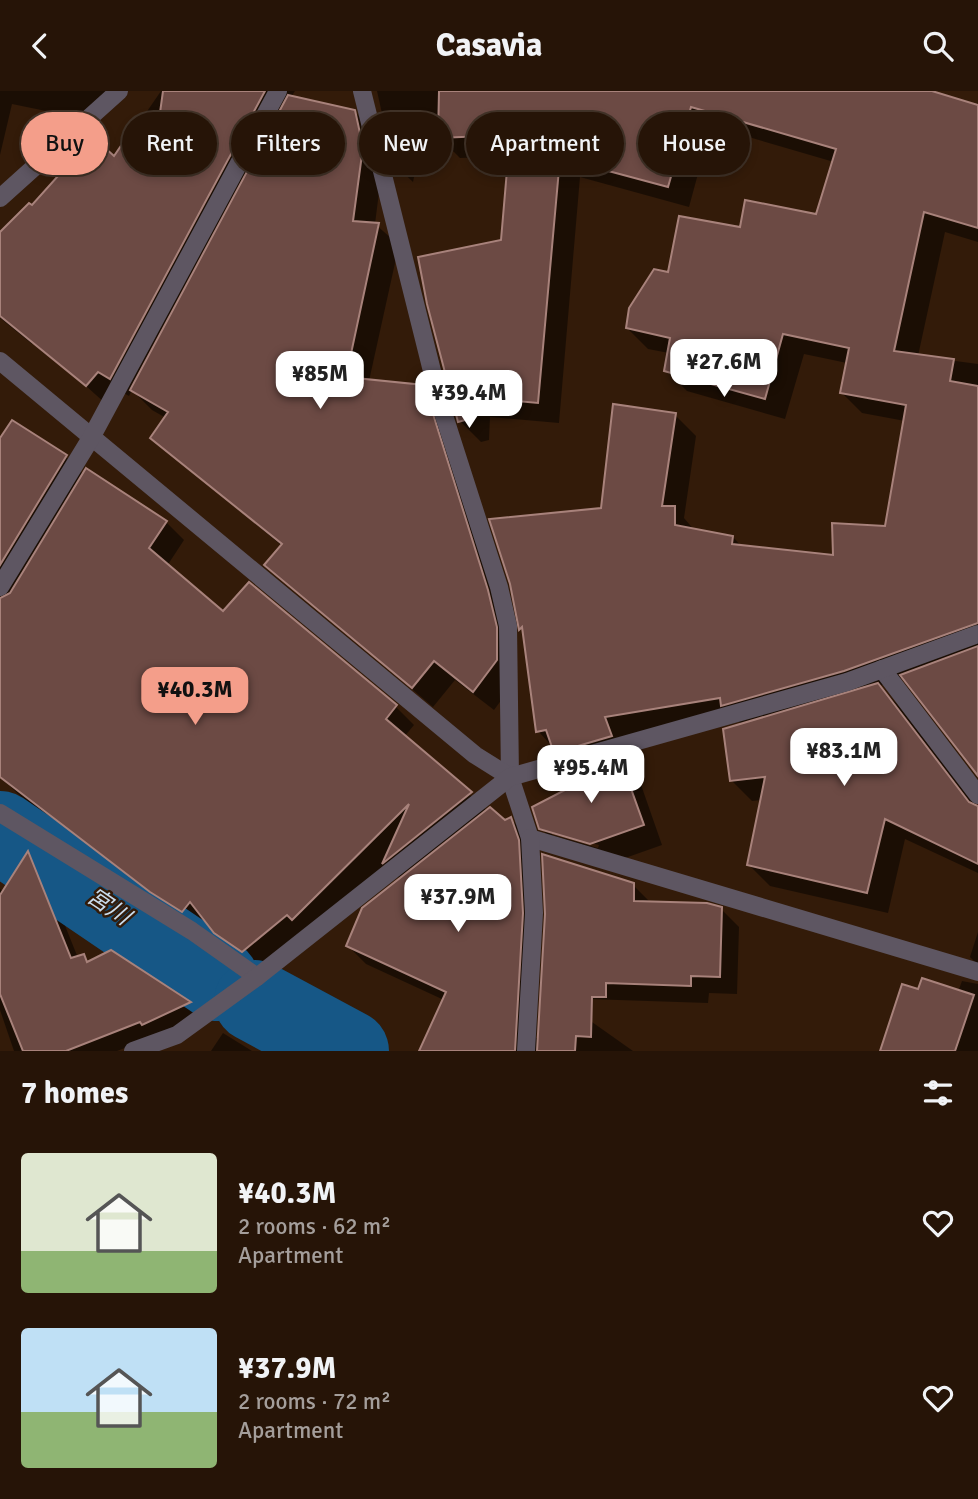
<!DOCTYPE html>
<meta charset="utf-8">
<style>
body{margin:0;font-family:Signika,"Noto Sans JP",sans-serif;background:#2e1d11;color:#f1f3f6;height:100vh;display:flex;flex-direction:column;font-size:26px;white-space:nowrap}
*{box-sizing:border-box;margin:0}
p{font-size:23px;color:#a49e9b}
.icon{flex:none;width:38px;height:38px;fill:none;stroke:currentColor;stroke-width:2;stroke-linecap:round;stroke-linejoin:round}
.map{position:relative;height:960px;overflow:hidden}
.drawer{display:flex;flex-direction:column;background:#261407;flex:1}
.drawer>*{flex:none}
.banner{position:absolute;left:21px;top:21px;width:936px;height:63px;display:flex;gap:14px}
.price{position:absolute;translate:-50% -60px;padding:0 16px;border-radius:14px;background:#fff;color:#222;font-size:23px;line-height:46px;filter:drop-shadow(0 2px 4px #0008)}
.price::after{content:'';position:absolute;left:50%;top:42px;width:21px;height:16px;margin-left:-10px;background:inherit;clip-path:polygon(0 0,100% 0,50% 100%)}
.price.current{background:#f49e8a;color:#111}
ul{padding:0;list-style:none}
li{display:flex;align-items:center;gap:21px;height:175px;padding:0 21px}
li span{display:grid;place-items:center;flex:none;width:196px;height:140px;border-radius:7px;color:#555}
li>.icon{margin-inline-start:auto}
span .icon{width:84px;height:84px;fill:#fffc;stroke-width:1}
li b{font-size:30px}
h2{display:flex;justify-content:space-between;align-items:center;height:84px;padding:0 21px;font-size:30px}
.chip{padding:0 24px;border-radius:32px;background:#261407;box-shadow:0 4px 10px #0003,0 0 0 2px #423328;font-size:24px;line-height:63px}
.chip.current{background:#f49e8a;color:#111}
header{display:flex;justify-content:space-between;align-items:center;height:91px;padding:0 21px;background:#261407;font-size:32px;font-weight:700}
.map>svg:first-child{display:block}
</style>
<header><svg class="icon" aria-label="back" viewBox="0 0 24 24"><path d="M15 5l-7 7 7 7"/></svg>Casavia<svg class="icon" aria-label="search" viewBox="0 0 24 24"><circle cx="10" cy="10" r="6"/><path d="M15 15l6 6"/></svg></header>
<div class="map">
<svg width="978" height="960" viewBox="0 0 978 960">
<rect width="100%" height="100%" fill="#331b09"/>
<g fill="#0007" fill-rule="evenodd">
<polygon points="0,0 107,0 80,27 12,13 0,64"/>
<polygon points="161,0 295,0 291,6 354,20 374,41 382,77 375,133 399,154 369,290 423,296 443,316 516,589 494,619 455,589 433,616 266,474 282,455 152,346 166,327 152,319 132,299 129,305 118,299 106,313 55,267 101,193 32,253 0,227 0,143 33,117 115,67"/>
<path d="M 377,0 L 934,0 L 978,16 L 978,151 L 945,141 L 918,265 L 978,273 L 978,682 L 905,586 L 879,595 L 899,615 L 978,716 L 978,782 L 905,748 L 888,822 L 770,795 L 749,774 L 762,709 L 752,710 L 731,689 L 742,634 L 737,628 L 625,646 L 632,666 L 620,669 L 639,688 L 662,754 L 611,772 L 560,757 L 541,737 L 570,699 L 576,681 L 538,640 L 524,541 L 512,493 L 603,419 L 675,324 L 696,345 L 684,427 L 695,440 L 733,446 L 742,456 L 834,466 L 887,436 L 905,330 L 862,322 L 841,301 L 847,272 L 804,263 L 785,328 L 687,300 L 666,279 L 669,262 L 648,258 L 627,237 L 669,183 L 741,138 L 817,125 L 834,71 L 711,35 L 689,116 L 580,86 L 559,332 L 490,326 L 489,349 L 481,351 L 460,330 L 503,150 L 510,65 L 460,67 L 439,46 L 440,35 L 425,35 L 413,91 L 393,72 ZM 552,740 L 599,754 L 598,757 L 552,744 Z"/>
<polygon points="13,331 66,366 84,384 87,379 166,431 184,449 167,475 223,523 249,494 396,616 414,634 404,646 488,720 505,731 511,728 529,747 537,769 540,842 536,947 539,947 543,896 559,905 543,889 547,822 544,765 633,794 651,812 707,814 721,818 739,836 737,903 709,902 708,912 558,907 633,960 427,960 423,956 444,909 366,873 348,855 364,818 401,789 385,773 312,846 306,841 261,878 234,860 207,831 201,838 171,819 18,703 0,685 0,352"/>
<polygon points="28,763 42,777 78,867 83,865 90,872 111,861 190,913 204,927 117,960 14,960 0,919 0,798 4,801"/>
<polygon points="978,841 978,874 970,866"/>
<polygon points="962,890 978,893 978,960 882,960 919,900 958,901"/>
<polygon points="223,942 252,960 211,960"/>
</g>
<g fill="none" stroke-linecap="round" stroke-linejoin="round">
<g stroke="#165786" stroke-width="82">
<polyline points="0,741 218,889"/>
<polyline points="255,910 348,960"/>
</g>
</g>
<g fill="#6c4a44" stroke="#a8827b" stroke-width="2">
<polygon points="163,0 265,0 110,288 98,281 86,295 0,225 0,141 29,112 32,114 93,46 114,65 142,24 159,29"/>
<polygon points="439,0 932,0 978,14 978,137 924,121 894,260 954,268 950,290 978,295 978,532 844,580 721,615 720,607 605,626 612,645 554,662 546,639 536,641 522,536 519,539 510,493 489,428 601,417 613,313 676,322 662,415 675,415 675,434 733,445 732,453 833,464 832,432 885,435 906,314 840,302 849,257 783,243 765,308 664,280 670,247 626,237 629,217 654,178 668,181 679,125 740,136 745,109 816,123 836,58 691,16 668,96 560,67 538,312 470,306 469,328 458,331 427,213 418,166 501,149 510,44 438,47"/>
<polygon points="288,4 355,19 363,56 353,130 379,132 346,286 424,294 488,499 497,536 497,569 473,601 434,570 412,597 264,474 282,453 150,347 168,321 130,299"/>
<polygon points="12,329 67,364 0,474 0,347"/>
<polygon points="86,377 167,430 149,457 223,520 249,491 397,614 386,628 472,701 382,773 409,713 292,829 287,824 242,861 214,842 190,811 182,821 150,801 0,686 0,507 10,502"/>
<polygon points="978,555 978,685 900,584"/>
<polygon points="878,592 969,711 978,715 978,773 885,728 867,802 747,774 765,686 730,690 723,638"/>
<polygon points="620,667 644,734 590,753 539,738 532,716 567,698 562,683"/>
<polygon points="490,716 505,729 511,726 519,749 523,822 515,960 419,960 446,901 346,855 362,817"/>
<polygon points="28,760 71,867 84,863 87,871 111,859 191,911 142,934 140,931 66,960 23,960 0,903 0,804"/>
<polygon points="542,763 634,792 634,810 707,812 722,816 720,886 691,885 691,895 606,892 606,906 592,906 591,946 576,945 575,960 537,960 545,823"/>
<polygon points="922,887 974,904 955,960 880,960 902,893 918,898"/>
</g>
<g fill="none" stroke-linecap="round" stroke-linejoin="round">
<g stroke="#5e5662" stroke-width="18">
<polyline points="362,0 440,312 499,496 508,535 510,686 530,747 978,881"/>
<polyline points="0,107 119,0"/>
<polyline points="0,270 475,664 510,686"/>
<polyline points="0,496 91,347 278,0"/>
<polyline points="882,578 978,704"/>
<polyline points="0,722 192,840 257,886"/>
<polyline points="133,960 177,944 257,886 510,686 847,591 978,543"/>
<polyline points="526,960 534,822 530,747"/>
</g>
</g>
<g text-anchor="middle" stroke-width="5" stroke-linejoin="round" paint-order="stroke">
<g font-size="23" font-style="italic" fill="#c9dced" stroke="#331b09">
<text transform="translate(109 815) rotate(34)" y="8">宮川</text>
</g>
</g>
</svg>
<b class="price" style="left:724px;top:308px">¥27.6M</b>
<b class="price" style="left:320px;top:320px">¥85M</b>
<b class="price" style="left:469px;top:339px">¥39.4M</b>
<b class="price current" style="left:195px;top:636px">¥40.3M</b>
<b class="price" style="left:844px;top:697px">¥83.1M</b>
<b class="price" style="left:591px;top:714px">¥95.4M</b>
<b class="price" style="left:458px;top:843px">¥37.9M</b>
<div class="banner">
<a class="chip current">Buy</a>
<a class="chip">Rent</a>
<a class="chip">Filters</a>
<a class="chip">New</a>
<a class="chip">Apartment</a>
<a class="chip">House</a>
</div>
</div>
<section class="drawer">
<h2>7 homes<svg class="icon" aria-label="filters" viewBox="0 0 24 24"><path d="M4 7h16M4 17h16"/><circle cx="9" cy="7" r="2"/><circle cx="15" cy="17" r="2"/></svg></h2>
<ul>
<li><span style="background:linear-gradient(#dfe7d0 70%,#8fb573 0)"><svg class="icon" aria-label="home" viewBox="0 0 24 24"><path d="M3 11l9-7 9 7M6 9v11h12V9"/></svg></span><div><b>¥40.3M</b><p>2 rooms · 62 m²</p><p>Apartment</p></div><svg class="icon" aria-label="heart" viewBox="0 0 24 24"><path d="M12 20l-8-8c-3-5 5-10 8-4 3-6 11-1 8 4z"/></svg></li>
<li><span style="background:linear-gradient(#bfe0f5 60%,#8fb573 0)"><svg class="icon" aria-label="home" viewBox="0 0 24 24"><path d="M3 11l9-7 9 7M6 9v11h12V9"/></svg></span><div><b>¥37.9M</b><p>2 rooms · 72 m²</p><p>Apartment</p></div><svg class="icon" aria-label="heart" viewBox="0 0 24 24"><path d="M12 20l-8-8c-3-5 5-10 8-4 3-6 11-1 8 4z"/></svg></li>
</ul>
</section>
